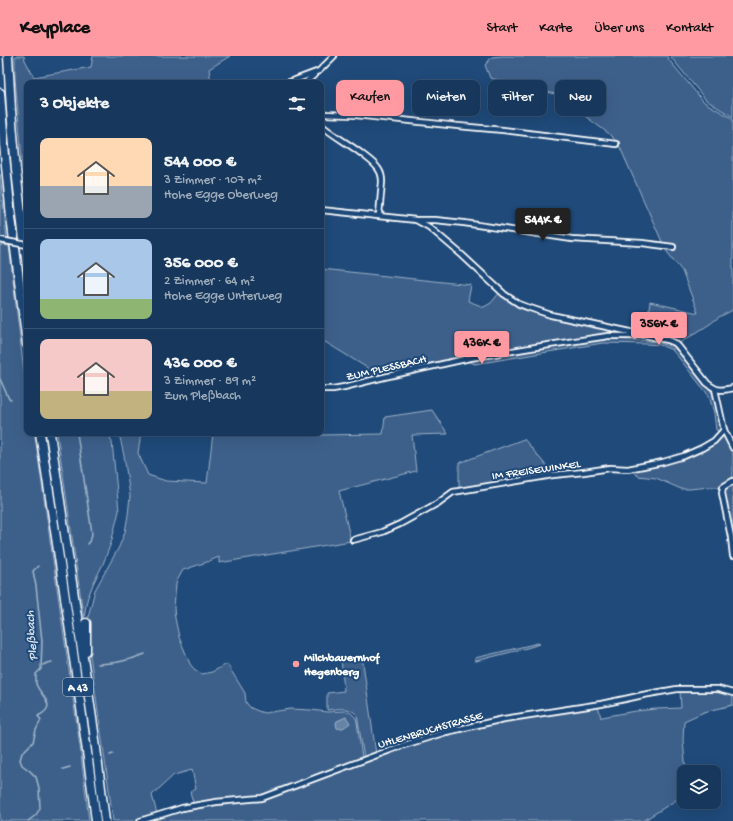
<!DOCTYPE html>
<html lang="de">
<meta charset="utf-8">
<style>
body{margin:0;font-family:"Gochi Hand",sans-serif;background:#244365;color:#f1f3f6;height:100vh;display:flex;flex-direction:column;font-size:15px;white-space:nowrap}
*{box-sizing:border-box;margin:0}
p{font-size:13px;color:#9eacbb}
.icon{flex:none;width:22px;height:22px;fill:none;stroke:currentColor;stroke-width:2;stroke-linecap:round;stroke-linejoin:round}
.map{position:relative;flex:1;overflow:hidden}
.sheet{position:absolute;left:24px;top:24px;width:300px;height:356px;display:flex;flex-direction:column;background:#17385c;border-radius:8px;box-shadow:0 4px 16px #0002,0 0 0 1px #365272}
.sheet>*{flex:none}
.hud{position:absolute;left:336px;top:24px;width:337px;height:36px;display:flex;gap:8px}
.controls{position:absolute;left:677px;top:709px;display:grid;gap:8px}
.controls a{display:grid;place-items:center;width:44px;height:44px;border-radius:8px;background:#17385c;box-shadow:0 4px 16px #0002,0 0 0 1px #365272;font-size:20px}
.price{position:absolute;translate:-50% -34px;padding:0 9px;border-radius:4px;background:#ff9aa2;color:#111;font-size:13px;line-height:26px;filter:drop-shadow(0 1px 2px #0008)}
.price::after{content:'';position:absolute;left:50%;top:24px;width:12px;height:9px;margin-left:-6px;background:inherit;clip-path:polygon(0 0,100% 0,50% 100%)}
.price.selected{background:#222;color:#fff}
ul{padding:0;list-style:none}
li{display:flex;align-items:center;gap:12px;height:100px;padding:0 16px}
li+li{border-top:1px solid #365272}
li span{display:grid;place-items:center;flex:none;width:112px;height:80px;border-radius:8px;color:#555}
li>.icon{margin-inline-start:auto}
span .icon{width:48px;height:48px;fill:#fffc;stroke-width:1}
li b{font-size:17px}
h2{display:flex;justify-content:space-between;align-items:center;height:48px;padding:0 16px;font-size:17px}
.chip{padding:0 14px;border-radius:8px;background:#17385c;box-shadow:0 4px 16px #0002,0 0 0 1px #365272;font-size:14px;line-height:36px}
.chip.selected{background:#ff9aa2;color:#111}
header{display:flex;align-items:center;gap:24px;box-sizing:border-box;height:56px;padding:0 20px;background:#ff9aa2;color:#111}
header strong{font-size:19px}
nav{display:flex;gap:22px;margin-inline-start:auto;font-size:14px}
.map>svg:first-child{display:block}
</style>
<header>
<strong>Keyplace</strong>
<nav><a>Start</a><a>Karte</a><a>Über uns</a><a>Kontakt</a></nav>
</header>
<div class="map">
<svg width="733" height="765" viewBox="0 0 733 765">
<rect width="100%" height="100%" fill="#1f4a7a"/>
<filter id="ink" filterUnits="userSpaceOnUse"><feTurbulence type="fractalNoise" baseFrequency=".025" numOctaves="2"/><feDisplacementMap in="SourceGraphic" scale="8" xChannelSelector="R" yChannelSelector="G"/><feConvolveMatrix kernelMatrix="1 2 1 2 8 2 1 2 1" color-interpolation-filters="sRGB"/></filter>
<g filter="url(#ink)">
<g fill="#3c618b" stroke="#9eb0c5">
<polygon points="15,0 24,0 25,4 34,21 91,11 93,0 230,0 209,13 211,27 27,27 27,160 15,22"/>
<polygon points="502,0 667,0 669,4 704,46 733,63 733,252 731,255 719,261 710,268 680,287 666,282 645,279 650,246 698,257 682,215 664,192 663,188 618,87 608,77 555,38 490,22 485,9 492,1"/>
<polygon points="670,0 733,0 733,61 706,44"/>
<polygon points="0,118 7,184 0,183"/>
<polygon points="0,189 9,190 23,308 27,335 27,377 34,377 35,380 80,690 89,765 0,765"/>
<polygon points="321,213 471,229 468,245 484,251 491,247 500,236 513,247 527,254 552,260 615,275 614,278 536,290 382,321 322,284 321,288"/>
<path d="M 615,283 C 638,285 658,282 678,295 L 714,339 C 718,350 720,364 721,376 L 716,374 L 714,357 L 709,340 L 679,302 L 672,294 L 660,289 L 646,288 L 603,287 L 475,308 L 465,304 L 587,285 Z"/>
<polygon points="432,354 448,378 412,379 416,415 339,435 351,485 219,507 219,501 207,506 183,514 178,523 176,528 174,552 175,562 179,581 190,608 194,613 202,618 212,616 227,608 245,637 246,646 248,649 251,652 258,655 264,657 291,653 311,654 327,656 343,655 350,656 356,662 357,666 362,702 262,741 231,742 194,749 190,736 196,733 192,714 174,719 152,739 157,758 136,765 113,765 106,712 88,585 88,561 95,534 119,491 125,476 128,459 130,440 124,400 119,377 141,377 138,397 148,419 166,425 207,427 213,377 284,377 318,379 383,378 385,361"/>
<polygon points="726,375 733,388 733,486 724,439 724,434 727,431 709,431 690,433 681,433 656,422 638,420 630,413 685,402 715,388"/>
<polygon points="57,377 108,377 112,386 119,455 111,487 103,508 94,526 88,541 86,548 84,564"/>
<polygon points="524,383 548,412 550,416 550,418 460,433 459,432 459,407"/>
<polygon points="538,587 540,588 527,592 476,605 475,605 475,602"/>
<path d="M 362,600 L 376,698 L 364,702 L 357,659 C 350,650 337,653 327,654 L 327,637 L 344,635 L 341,602 Z"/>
<polygon points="680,634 718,634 733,638 733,649 704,656 684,665 683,684 686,716 684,716 684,739 643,765 147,765 184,755 219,747 240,745 251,746 269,741 413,687 447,679 467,672 499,666 598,650 601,662 602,661 636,655 656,653 681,652"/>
</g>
<path fill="#6583a4" stroke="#a3b5c8" d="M 346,661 L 350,667 C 346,670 342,674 337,672 L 336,667 L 337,665 Z"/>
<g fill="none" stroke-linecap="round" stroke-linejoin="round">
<g stroke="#a3b5c8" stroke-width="1.5">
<polyline points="0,323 9,343 11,344"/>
<polyline points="77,377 92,477 91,483 87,488"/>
<path d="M 98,608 C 116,607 128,605 145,598"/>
<polyline points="43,609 47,607 52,606"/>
<polyline points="110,699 113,698"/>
<polyline points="63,713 70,711"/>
<path d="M 28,765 L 36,759 L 40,752 L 39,732 L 36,721 L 30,715 L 22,709 L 20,704 L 22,697 L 33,686 L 36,674 L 41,664 L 38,660 C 59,650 41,641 36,628 C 36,625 36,621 36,618 L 41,613 L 42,585 L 36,530 L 33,515 L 38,510"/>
</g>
<g stroke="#fff" stroke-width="8">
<g id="street">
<polyline points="287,27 319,15 334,0"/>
<polyline points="305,27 314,19"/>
<polyline points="321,58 355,59 458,70 503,74 616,88"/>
<path d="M 321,69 C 334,80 349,88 362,98 C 368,103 375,107 379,114 C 381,117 382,121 382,126 L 379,159"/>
<path d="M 321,154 L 416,164 L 429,171 L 462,199 L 504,238 L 519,248 L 527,251 L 551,259 L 668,284 L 675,287 L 678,290 L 707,327 C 717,335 720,335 733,332"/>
<polyline points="418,164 435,164 464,167 572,183 642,187 673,191"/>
<polyline points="321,333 333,333 344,331 384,321 470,302 536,291 608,280 634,280"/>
<polyline points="715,333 724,374 733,392"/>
<polyline points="733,425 723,431 722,437 731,481 733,500"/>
<polyline points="353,484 382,476 400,468 438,447 453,436 553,419 584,416 610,412 628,413 663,406 684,400 702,392 714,385 724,374"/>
<polyline points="140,765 182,752 216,746 262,742 401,690 446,676 486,667 504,663 601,648 625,643 643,639 677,633 718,633 733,637"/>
</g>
</g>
<g stroke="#fff" stroke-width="11">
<g id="highway">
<polyline points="8,0 11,54 16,114 27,211"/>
<polyline points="0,37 4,89 11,161 27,288"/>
<path d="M 40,377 C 60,506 80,635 96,765"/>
<polyline points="50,377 94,676 105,765"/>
<polyline points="86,595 86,567"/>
</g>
</g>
<use href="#street" stroke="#1f4a7a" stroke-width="4.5"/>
<use href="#highway" stroke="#1f4a7a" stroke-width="8"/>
<g stroke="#fff" stroke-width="8" stroke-linecap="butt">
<polyline id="street-bridge" points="0,184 27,189"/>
</g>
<use href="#street-bridge" stroke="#1f4a7a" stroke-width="4.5"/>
</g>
</g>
<circle fill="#ff9aa2" stroke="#1f4a7a" stroke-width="1.5" cx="296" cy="608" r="4"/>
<g text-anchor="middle" stroke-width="4" stroke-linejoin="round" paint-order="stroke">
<rect fill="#1f4a7a" stroke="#bcc9d7" stroke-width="1" x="63" y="622" width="30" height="18" rx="3"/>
<g font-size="11" font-weight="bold" fill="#fff">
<text x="78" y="635">A 43</text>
</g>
<g font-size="12" fill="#fff" stroke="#1f4a7a">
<text transform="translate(386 311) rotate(-13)" y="4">ZUM PLESSBACH</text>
<text transform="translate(536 413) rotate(-8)" y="4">IM FREISEWINKEL</text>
<text transform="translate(430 673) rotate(-16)" y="4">UHLENBRUCHSTRASSE</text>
</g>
<g font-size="12" font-weight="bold" fill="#fff" stroke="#1f4a7a" text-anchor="start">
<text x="304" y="605">Milchbauernhof<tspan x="304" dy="14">Hegenberg</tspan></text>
</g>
<g font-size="13" font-style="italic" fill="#d8e0e8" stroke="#1f4a7a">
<text transform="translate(30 580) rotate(-94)" y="5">Pleßbach</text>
</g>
</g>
</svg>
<div class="controls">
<a><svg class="icon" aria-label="layers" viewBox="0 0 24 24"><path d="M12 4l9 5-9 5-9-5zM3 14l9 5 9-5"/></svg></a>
</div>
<b class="price selected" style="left:543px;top:186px">544K €</b>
<b class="price" style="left:659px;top:290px">356K €</b>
<b class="price" style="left:482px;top:309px">436K €</b>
<div class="hud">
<a class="chip selected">Kaufen</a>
<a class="chip">Mieten</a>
<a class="chip">Filter</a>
<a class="chip">Neu</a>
</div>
<section class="sheet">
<h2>3 Objekte<svg class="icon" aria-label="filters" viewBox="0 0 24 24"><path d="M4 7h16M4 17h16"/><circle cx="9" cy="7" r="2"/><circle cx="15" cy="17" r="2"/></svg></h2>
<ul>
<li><span style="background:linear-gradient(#ffd9b3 60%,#9aa5b1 0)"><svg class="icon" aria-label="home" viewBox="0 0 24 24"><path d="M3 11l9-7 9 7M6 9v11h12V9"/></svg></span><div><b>544 000 €</b><p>3 Zimmer · 107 m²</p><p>Hohe Egge Oberweg</p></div></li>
<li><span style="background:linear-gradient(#a9c7e8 75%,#8fb573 0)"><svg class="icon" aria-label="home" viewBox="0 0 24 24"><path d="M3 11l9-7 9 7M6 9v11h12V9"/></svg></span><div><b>356 000 €</b><p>2 Zimmer · 64 m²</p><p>Hohe Egge Unterweg</p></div></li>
<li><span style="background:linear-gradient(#f6c9c9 65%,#c2b280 0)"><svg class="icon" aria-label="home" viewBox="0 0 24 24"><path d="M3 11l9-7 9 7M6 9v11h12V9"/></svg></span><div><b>436 000 €</b><p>3 Zimmer · 89 m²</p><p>Zum Pleßbach</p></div></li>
</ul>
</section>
</div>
